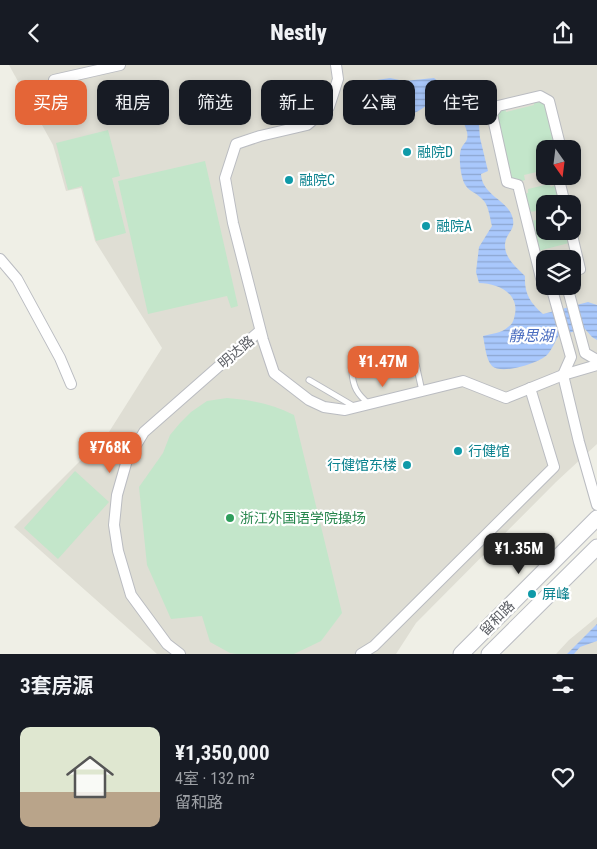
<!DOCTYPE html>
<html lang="zh">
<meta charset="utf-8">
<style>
body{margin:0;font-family:"Roboto Condensed","Noto Sans SC",sans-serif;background:#20242c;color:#f1f3f6;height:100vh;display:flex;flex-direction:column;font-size:19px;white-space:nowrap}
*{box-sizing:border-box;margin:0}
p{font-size:16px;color:#9ea1a6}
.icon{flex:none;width:28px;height:28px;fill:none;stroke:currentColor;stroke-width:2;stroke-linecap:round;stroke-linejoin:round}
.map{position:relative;height:589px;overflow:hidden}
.panel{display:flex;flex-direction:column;background:#171b24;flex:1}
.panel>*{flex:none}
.banner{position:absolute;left:15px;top:15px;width:568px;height:45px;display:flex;gap:10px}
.needle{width:32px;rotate:166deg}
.buttons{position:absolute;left:536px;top:75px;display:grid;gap:10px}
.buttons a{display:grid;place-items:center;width:45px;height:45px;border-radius:10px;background:#171b24;box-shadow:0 2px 8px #0003;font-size:25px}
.price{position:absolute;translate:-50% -42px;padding:0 11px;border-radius:10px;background:#e46537;color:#fff;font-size:16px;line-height:32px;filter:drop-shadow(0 1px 2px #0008)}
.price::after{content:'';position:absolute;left:50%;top:30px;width:15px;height:11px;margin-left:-8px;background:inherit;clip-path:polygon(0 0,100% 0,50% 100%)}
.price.current{background:#222;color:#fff}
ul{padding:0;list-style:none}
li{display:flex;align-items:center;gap:15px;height:125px;padding:0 20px}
li span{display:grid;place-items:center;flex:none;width:140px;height:100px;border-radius:10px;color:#555}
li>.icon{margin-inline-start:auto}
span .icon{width:60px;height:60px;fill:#fffc;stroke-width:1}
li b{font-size:21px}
h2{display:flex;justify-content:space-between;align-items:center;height:60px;padding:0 20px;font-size:21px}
.pill{padding:0 18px;border-radius:10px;background:#171b24;box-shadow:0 2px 8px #0003;font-size:18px;line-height:45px}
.pill.current{background:#e46537;color:#fff}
header{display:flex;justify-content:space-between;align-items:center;height:65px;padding:0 20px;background:#171b24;font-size:22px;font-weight:800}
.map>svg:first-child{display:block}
</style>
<header><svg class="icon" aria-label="back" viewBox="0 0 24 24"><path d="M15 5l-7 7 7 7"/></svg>Nestly<svg class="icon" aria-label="share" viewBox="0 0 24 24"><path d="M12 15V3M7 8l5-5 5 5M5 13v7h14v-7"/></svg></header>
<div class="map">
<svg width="597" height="589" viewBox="0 0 597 589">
<defs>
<pattern id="water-rules" width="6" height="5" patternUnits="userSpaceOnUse" patternTransform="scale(1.25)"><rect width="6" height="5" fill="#a9c8fc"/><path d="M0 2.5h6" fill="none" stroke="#8da6d0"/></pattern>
</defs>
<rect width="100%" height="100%" fill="#efefe6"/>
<g fill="#dfded4" fill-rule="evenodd">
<path d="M 9,0 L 597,0 L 597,379 L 556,417 L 416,558 L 396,589 L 157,589 L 14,462 L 109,367 L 162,283 L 95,176 L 81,123 L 66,126 L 53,80 ZM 545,84 L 572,84 L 572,111 L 545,111 ZM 545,139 L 572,139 L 572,166 L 545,166 ZM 545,194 L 572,194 L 572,221 L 545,221 Z"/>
<polygon points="597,552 597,589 556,589 569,575"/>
</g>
<g fill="#c3e6ca">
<polygon points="540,35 544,37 546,40 556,84 545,84 545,105 524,110 525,115 518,117 511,115 497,48 505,43 506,47 534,40 533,36"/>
<polygon points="108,65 120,111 112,113 126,168 96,176 82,121 68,125 56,78"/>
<polygon points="205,96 238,241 231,243 227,231 148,249 118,116"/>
<polygon points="549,119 551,122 555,120 560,139 545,139 545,141 542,140 537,146 528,147 524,129 528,128 528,124"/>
<polygon points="545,153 545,166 566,166 569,178 538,186 531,156"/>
<path d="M 227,333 C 251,335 273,339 294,350 L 342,548 L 321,576 L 294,589 L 236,589 L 230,588 L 210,577 L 202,551 L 171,554 L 147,500 L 139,422 L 163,388 L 170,370 L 180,358 L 191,347 L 207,336 Z"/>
<polygon points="75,406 109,437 58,494 24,463"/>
</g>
<g fill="url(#water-rules)">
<path d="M 390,13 L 404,16 L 434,13 L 439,17 L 450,17 L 461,26 L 478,49 L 480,73 L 488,106 L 481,109 C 482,130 507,135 512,151 C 517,165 506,167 505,179 C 504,193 517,203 525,211 C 524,228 530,238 543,249 L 588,237 L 597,240 L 597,275 L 592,272 L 585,264 L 559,270 C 555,276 552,285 547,290 C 539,298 502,310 492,301 C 486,295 485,280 483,271 C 491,269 502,268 508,262 C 513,259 514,254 515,249 C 519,228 497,218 479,218 L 476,207 L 479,182 L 492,161 C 490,154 489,142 484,136 C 473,123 465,129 461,107 C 460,101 459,90 461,84 C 464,77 469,77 467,67 C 463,50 447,32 428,40 C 422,43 417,48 411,49 C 402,52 387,49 377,48 C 370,40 366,21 377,15 C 381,14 386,14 390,13 Z"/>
<polygon points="597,559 597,576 580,582 574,589 567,589"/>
</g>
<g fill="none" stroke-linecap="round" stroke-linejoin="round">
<g stroke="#babcc1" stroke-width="7">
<g id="service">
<polyline points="309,315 355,342"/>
<path d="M 369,339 C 357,329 353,322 352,307 L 395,293 L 410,291 L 416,299 L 422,326"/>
</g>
</g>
<g stroke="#babcc1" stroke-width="12">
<g id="minor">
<polyline points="336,0 338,14 329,42 307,60 260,71 236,79 225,113 233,158 263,275 274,308 309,335 324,342 345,345 463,316 506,333 563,310 597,300"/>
<polyline points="54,15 120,0"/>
<polyline points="558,111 565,139"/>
<polyline points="571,166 580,204 572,207"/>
<polyline points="0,194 17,214 60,293 71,319"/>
<polyline points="545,213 541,213 518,120 507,117 492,49 498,41 540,31 549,36 561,84"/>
<polyline points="551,221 571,292 563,310 579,377 597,440"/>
<polyline points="567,221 585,288 597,295"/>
<polyline points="180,589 167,579 131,530 118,486 114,460 117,430 127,395 144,367 235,287 260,266"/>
<polyline points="361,589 374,581 554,402 530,323"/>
</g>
</g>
<g stroke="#bbbdc3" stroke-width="17">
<g id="secondary">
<polyline points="461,589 597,453"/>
<polyline points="489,589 597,482"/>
</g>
</g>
<use href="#service" stroke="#fff" stroke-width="5"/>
<use href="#minor" stroke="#fff" stroke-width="10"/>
<use href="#secondary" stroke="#fff" stroke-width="15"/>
</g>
<g fill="#0f9aa8" stroke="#fff" stroke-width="2">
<circle cx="407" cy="87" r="5"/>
<circle cx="289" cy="115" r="5"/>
<circle cx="426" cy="161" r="5"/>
<circle cx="458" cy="386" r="5"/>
<circle cx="407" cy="400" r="5"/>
<circle cx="532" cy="529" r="5"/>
</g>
<circle fill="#2e9e5b" stroke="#fff" stroke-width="2" cx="230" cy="453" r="5"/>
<g text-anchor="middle" stroke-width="4.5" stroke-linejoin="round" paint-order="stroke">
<g font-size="14" fill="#0d838f" stroke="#fff" text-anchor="start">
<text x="417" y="92">融院D</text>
<text x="299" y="120">融院C</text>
<text x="436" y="166">融院A</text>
<text x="468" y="391">行健馆</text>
<text x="397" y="405" text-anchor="end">行健馆东楼</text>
<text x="542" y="534">屏峰</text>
</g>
<g font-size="14" fill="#5d6066" stroke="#fff">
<text transform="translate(236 287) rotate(-40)" y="5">明达路</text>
<text transform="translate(497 553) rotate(-45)" y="5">留和路</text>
</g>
<g font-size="14" fill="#27864d" stroke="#fff" text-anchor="start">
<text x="240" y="458">浙江外国语学院操场</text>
</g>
<g font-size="15" font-style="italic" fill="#4b6ec0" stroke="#fff">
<text x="531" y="276">静思湖</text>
</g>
</g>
</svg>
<div class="buttons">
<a><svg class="needle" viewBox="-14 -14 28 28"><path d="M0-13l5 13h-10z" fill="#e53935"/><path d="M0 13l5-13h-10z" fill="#9ea1a6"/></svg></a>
<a><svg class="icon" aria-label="locate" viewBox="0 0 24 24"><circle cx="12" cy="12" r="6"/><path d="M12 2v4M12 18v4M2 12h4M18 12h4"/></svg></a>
<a><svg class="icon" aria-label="layers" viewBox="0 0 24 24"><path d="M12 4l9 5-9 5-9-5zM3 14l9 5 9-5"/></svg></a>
</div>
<b class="price" style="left:383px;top:323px">¥1.47M</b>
<b class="price" style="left:110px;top:409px">¥768K</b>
<b class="price current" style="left:519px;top:510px">¥1.35M</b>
<div class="banner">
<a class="pill current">买房</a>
<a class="pill">租房</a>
<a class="pill">筛选</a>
<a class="pill">新上</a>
<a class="pill">公寓</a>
<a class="pill">住宅</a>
</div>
</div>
<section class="panel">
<h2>3套房源<svg class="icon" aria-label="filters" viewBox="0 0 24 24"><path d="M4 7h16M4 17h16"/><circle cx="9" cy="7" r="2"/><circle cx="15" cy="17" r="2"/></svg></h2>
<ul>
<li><span style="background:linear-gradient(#dfe7d0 65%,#b9a48a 0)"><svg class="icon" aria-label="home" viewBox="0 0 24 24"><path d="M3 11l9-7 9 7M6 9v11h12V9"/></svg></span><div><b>¥1,350,000</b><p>4室 · 132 m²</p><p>留和路</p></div><svg class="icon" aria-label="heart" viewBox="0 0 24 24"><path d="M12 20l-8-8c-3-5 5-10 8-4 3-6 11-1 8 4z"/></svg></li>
</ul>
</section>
